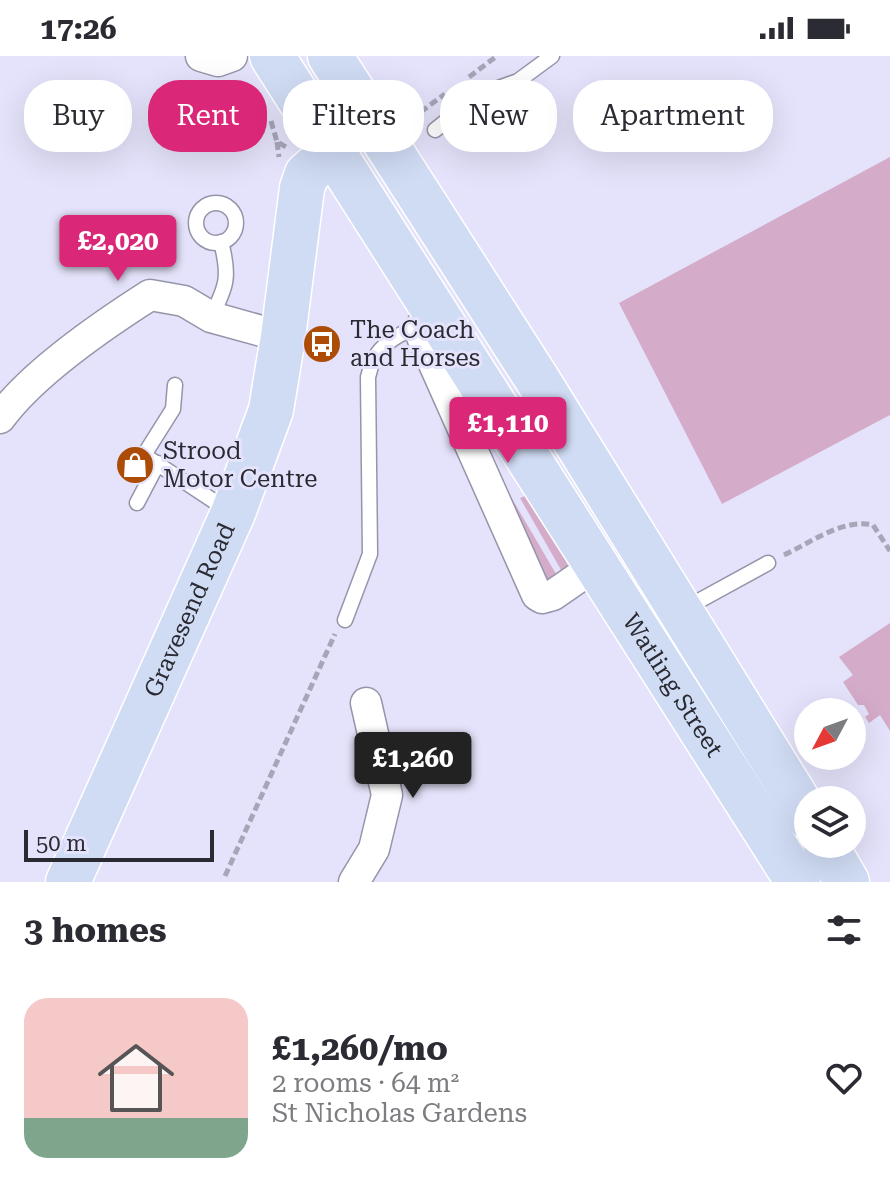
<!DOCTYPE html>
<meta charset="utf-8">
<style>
body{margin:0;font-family:"Roboto Serif",serif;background:#f2f2f3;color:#2b2b33;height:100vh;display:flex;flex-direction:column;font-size:30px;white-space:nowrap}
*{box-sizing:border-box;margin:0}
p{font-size:26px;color:#7c7c81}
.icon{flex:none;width:44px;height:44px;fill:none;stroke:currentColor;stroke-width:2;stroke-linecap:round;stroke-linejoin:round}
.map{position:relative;height:826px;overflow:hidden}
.drawer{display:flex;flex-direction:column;background:#fff;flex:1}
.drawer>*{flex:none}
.hud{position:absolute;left:24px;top:24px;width:842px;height:72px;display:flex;gap:16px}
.needle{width:52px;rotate:229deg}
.controls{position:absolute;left:794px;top:642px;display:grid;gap:16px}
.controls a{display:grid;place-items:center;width:72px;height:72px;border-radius:50%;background:#fff;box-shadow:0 8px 32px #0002;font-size:40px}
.scale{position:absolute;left:24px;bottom:20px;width:190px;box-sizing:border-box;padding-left:8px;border:4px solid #2a2a33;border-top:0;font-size:22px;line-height:28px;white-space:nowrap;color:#2a2a33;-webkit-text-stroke:6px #e4e3fb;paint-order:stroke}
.price{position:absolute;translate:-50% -68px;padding:0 18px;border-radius:8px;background:#db2777;color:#fff;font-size:26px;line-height:52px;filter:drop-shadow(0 2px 4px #0008)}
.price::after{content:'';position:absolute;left:50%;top:48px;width:24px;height:18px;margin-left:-12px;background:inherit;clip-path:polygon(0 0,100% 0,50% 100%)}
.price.selected{background:#222;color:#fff}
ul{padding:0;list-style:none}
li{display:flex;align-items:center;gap:24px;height:200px;padding:0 24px}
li+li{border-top:2px solid #e1e1e2}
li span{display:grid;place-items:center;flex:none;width:224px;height:160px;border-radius:24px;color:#555}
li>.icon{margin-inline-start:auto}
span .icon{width:96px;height:96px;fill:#fffc;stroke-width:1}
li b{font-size:34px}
h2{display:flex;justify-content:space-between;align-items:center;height:96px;padding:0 24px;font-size:34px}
.pill{padding:0 28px;border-radius:32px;background:#fff;box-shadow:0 8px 32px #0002;font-size:28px;line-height:72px}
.pill.selected{background:#db2777;color:#fff}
.status{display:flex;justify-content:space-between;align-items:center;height:56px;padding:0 40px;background:#fff;direction:ltr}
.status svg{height:22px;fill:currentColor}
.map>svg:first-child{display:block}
</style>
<div class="status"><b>17:26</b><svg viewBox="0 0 49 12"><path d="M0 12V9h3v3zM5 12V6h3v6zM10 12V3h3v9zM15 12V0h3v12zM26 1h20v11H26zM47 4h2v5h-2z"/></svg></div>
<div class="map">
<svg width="890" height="826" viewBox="0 0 890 826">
<rect width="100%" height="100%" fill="#e4e3fb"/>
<g fill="#d4abc9">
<polygon points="890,101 890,359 722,448 619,247"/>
<polygon points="501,424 559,523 546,527"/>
<polygon points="525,440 551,471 569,504 564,519 520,442"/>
<polygon points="890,567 890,675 880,659 869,667 865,661 869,658 864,649 858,649 843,626 853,619 839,601"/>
</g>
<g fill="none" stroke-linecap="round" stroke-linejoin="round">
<g stroke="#9595aa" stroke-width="17">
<g id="service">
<polyline points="435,74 479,39 518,25 552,0"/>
<circle cx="216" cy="167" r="20"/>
<path d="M 211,261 C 227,230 230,220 221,186"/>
<polyline points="175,329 173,353 144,399 229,455"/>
<polyline points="137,447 158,407"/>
<polyline points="684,553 768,507"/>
<path d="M 345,564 L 370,498 L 368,321 C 370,315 371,308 374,303 C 383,286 405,275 422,269"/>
</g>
</g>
<g stroke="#9595aa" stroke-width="33">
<g id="minor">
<polyline points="201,0 218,5 232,0"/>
<polyline points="437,257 422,269 422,281 537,539 542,542 553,539 595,510"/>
<path d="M 0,362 C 32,318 103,269 150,239 L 184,245 L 211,261 L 283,281"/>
<polyline points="354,826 374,793 387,739 366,647"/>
</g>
</g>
<g stroke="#fff" stroke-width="47">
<g id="primary">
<path id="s1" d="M 272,0 L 798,826"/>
<polyline points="330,0 537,323 808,761"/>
<polyline points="825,788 847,826"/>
<path id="s2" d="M 68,826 L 233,457 L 271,354 L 283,281 L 302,132 L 307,118 L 333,96"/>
</g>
</g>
<g stroke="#a7a6b9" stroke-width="5" stroke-dasharray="8 4" stroke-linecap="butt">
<polyline points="469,21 497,0"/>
<polyline points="411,63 445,38"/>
<polyline points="271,65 277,86 288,92"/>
<polyline points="277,86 279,101"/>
<path d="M 784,499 C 810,487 843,462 873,469 L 890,495"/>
<polyline points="225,820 335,578"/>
</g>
<use href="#service" stroke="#fff" stroke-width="14"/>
<use href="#minor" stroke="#fff" stroke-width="30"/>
<use href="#primary" stroke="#d0dcf4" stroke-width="44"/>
</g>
<defs>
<g id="bus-disc" transform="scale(2)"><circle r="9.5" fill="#ad4c06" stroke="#e4e3fb"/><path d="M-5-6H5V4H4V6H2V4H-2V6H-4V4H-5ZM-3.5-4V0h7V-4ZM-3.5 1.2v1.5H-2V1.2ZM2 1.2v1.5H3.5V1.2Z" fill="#fff"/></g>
<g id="shop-disc" transform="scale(2)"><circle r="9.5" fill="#ad4c06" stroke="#e4e3fb"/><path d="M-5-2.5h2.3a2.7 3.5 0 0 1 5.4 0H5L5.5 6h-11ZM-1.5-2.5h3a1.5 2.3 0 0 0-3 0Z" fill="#fff"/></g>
</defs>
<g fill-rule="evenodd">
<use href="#bus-disc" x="322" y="288"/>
<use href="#shop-disc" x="135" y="409"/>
</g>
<g text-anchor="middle" stroke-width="6" stroke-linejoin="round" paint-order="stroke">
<g font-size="24" fill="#2a2a33" stroke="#e4e3fb" text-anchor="start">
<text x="350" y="282">The Coach<tspan x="350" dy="28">and Horses</tspan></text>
<text x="163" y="403">Strood<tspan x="163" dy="28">Motor Centre</tspan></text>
</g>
<g font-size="24" fill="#2a2a33" stroke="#e4e3fb">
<text dy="8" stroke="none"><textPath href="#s2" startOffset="298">Gravesend Road</textPath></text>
<text dy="8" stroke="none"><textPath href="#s1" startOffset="746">Watling Street</textPath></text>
</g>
</g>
</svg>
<div class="controls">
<a><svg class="needle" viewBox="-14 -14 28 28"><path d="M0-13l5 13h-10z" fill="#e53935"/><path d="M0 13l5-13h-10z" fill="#7c7c81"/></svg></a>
<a><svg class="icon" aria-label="layers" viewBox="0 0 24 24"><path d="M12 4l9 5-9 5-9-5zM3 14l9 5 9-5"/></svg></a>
</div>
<div class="scale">50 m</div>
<b class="price" style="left:118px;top:227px">£2,020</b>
<b class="price" style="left:508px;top:409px">£1,110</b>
<b class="price selected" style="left:413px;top:744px">£1,260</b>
<div class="hud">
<a class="pill">Buy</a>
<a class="pill selected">Rent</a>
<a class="pill">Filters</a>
<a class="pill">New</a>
<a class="pill">Apartment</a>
</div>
</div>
<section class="drawer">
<h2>3 homes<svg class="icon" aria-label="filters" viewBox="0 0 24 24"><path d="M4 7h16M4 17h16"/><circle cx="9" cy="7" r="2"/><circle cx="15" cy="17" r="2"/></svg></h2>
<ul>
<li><span style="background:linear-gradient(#f6c9c9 75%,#7fa58c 0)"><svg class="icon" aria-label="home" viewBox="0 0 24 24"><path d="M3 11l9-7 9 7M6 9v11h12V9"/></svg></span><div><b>£1,260/mo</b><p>2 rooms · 64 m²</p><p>St Nicholas Gardens</p></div><svg class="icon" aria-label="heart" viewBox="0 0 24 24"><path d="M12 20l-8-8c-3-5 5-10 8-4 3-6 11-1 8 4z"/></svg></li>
</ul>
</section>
